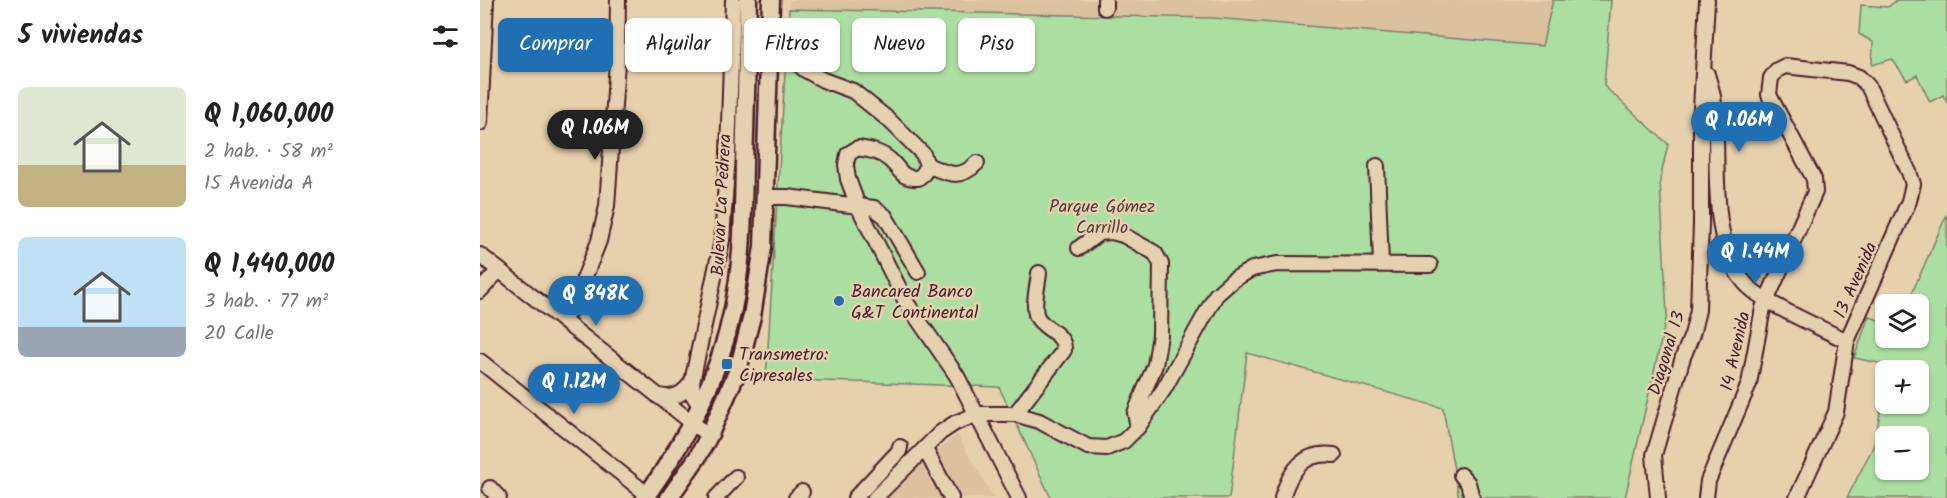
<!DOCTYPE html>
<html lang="es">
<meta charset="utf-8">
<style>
body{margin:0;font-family:Kalam,sans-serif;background:#f6f6f6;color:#222;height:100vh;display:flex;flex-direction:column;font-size:22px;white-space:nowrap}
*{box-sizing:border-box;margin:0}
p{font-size:20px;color:#767676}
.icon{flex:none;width:33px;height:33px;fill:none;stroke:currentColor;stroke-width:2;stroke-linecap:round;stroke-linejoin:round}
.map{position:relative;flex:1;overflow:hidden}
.drawer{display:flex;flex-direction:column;background:#fff;width:480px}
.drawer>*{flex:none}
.guide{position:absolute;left:18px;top:18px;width:570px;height:54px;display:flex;gap:12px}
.buttons{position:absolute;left:1395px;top:294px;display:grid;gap:12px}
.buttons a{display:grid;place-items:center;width:54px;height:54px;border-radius:9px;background:#fff;box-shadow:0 2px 4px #0004;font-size:30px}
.price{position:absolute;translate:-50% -51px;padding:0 14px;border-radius:21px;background:#1f6fb2;color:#fff;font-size:20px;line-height:39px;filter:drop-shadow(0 2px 3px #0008)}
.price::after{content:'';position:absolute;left:50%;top:36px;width:18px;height:14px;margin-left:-9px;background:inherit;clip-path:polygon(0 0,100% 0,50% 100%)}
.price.selected{background:#222;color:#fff}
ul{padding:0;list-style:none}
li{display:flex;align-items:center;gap:18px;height:150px;padding:0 18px}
li span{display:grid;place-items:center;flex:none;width:168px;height:120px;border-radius:9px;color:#555}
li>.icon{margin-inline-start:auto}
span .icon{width:72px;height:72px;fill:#fffc;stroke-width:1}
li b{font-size:26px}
h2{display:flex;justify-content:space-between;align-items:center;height:72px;padding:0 18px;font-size:26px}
.tag{padding:0 21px;border-radius:9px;background:#fff;box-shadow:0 2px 4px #0004;font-size:21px;line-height:54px}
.tag.selected{background:#1f6fb2;color:#fff}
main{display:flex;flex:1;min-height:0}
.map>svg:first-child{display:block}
</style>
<main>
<section class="drawer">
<h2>5 viviendas<svg class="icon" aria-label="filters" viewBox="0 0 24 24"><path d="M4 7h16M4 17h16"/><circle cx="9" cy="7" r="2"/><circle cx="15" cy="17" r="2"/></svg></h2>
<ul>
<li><span style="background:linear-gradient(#dfe7d0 65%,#c2b280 0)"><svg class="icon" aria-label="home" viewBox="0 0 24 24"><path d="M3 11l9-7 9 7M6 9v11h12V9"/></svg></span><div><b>Q 1,060,000</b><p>2 hab. · 58 m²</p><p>15 Avenida A</p></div></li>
<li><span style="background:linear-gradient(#bfe0f5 75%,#9aa5b1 0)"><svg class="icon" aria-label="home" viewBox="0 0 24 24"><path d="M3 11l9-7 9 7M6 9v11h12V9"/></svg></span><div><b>Q 1,440,000</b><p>3 hab. · 77 m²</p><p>20 Calle</p></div></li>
</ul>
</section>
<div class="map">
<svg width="1467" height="498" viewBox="0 0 1467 498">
<rect width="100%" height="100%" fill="#e7d0ac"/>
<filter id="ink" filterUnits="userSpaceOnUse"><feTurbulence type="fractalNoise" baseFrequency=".0167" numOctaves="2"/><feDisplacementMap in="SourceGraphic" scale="12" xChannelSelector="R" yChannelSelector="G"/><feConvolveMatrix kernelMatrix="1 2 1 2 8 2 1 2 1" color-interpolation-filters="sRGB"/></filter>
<g filter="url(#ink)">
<g fill="#dcc19f">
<polygon points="310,0 1073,0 1062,46 734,18 309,9"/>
<polygon points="477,435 514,498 397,498"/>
</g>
<g fill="#abdfa1" stroke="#7a7f66" stroke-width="1.5" fill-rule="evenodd">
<polygon points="1073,0 1131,0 1124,86 1188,144 1180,180 1187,315 1145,498 979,498 963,408 767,353 749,498 571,498 519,387 286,379 309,9 734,18 1062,46"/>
<polygon points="1417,0 1467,0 1467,103 1463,95 1450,102 1437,75 1427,80 1412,59 1392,65 1393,42 1379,34 1381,5 1408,7"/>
<path d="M 1467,214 L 1467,498 L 1367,498 L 1394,445 L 1405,386 L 1406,404 L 1438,404 L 1438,370 L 1409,370 L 1409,365 L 1374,358 L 1389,316 L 1405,323 L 1406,338 L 1438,338 L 1438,304 L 1427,304 ZM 1438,436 L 1438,470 L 1406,470 L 1406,436 Z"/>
</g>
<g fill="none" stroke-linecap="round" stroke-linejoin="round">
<g stroke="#4a1f2b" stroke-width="18">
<g id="minor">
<polyline points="625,0 625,8"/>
<path d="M 290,40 L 325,70 L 343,80 L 373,91 L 409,120 L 443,154 L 447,165 L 444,173 L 438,178 C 420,178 422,171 410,160 C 401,152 390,150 378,148 L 368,154 L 366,165 L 368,179 L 378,206 L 426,302 L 477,376 L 539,498"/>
<path d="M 1227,74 C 1229,82 1232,89 1233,97 C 1242,151 1225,239 1265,283 C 1283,304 1340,327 1367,341"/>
<polyline points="0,123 6,0"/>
<path d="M 447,165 C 467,173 479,181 497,163"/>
<polyline points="897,166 901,264"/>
<polyline points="284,197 307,197 394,208 405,216 438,272"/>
<polyline points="599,248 619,233 632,232 643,235 675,253 681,264 680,335 675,365 655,413 658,427"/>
<polyline points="0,255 229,436"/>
<polyline points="0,291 19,270"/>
<polyline points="83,321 96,299 119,241 127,206 137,62 138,0"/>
<polyline points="0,361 168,495"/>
<path d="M 178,396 C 195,399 202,395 212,382"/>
<polyline points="220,406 213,395 212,382 242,240 248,154 253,0"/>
<path d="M 535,414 L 584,350 C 585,333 564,330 557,317 C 552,306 558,285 559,273"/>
<polyline points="445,449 471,498"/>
<polyline points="981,475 988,483 992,498"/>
<polyline points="10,488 19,498"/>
<polyline points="236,498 256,477"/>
<polyline points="316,498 322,492"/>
<polyline points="375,498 419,451 420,447"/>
<polyline points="395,498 460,433 475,423 498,414 535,414 559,421 608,447 627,448 644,441 658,427 684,389 736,295 753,280 772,269 797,264 950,265"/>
<path d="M 802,498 C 810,471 823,451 854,455"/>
<polyline points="1178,498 1174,455 1203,357 1212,335 1218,310 1221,224 1221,109 1227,0"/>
<polyline points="1226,498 1228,481 1269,384 1283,308 1335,192 1334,179 1289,95 1291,78 1297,70 1305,66 1368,73 1379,77 1388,86 1429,172 1433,184 1429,201 1367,341 1356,412 1317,498"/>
</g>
</g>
<g stroke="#4a1f2b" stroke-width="21">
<g id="major">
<path d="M 165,498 C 205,441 239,379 253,309 C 263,261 263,213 264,164 C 266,109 267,55 268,0"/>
<polyline points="189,498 217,458 229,436 258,370 272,316 283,247 291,0"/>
</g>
</g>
<use href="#minor" stroke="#e5d1af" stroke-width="14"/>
<use href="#major" stroke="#e5d1af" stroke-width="16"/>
</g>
</g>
<g fill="#1f6fb2" stroke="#e5d1af" stroke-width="2">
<circle cx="359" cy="301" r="6"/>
<rect x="241" y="358" width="12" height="12" rx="3"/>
</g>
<g text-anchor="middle" stroke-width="5" stroke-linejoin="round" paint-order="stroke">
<g font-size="18" fill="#4a1f2b" stroke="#e5d1af">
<text transform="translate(241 205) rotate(-87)" y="6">Bulevar La Pedrera</text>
<text transform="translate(1375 280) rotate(-66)" y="6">13 Avenida</text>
<text transform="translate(1255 351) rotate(-77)" y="6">14 Avenida</text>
<text transform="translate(1186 353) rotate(-73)" y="6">Diagonal 13</text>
</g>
<g font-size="18" fill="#593c3d" stroke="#e5d1af">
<text x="622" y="212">Parque Gómez<tspan x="622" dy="21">Carrillo</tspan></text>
</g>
<g font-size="18" fill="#4a1f2b" stroke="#e5d1af" text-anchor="start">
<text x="371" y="297">Bancared Banco<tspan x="371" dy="21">G&amp;T Continental</tspan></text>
<text x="259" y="360">Transmetro:<tspan x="259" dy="21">Cipresales</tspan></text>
</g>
</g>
</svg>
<div class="buttons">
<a><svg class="icon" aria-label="layers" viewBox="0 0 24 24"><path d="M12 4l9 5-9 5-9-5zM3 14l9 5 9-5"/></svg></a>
<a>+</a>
<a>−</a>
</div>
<b class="price" style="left:1259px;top:153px">Q 1.06M</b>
<b class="price selected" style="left:115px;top:161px">Q 1.06M</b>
<b class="price" style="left:1275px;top:285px">Q 1.44M</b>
<b class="price" style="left:116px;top:327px">Q 848K</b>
<b class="price" style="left:94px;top:415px">Q 1.12M</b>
<div class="guide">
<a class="tag selected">Comprar</a>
<a class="tag">Alquilar</a>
<a class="tag">Filtros</a>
<a class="tag">Nuevo</a>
<a class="tag">Piso</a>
</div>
</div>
</main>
